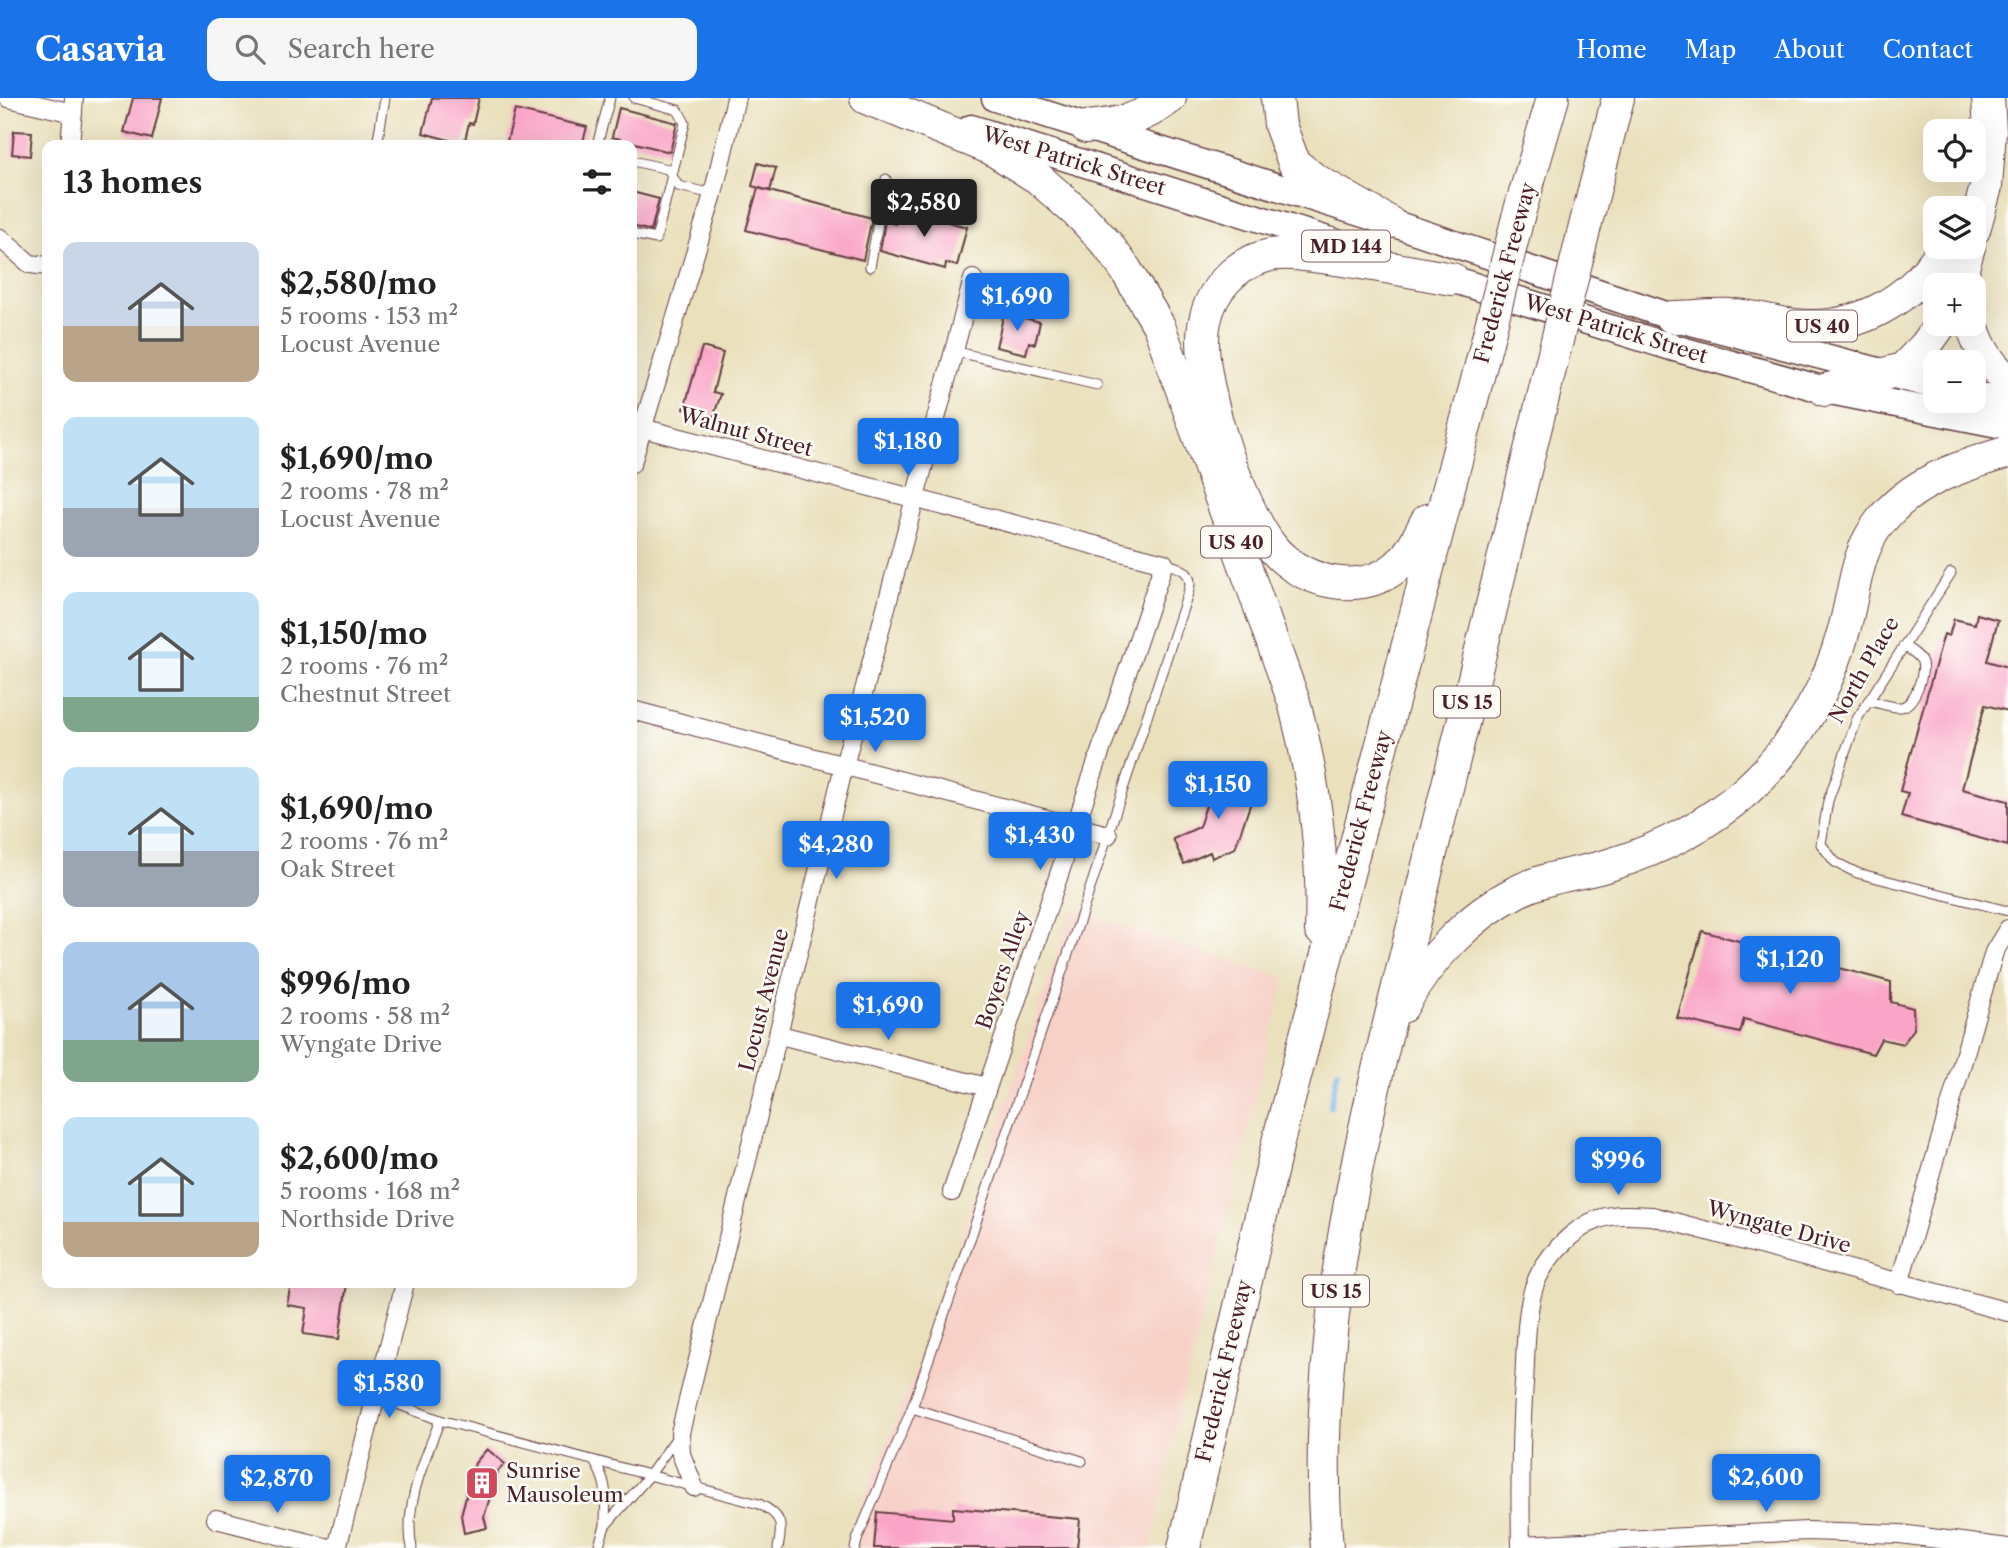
<!DOCTYPE html>
<meta charset="utf-8">
<style>
body{margin:0;font-family:"Libre Caslon Text",serif;background:#f6f6f6;color:#222;height:100vh;display:flex;flex-direction:column;font-size:26px;white-space:nowrap}
*{box-sizing:border-box;margin:0}
p{font-size:23px;color:#767676}
.icon{flex:none;width:38px;height:38px;fill:none;stroke:currentColor;stroke-width:2;stroke-linecap:round;stroke-linejoin:round}
.map{position:relative;flex:1;overflow:hidden}
.drawer{position:absolute;left:42px;top:42px;width:595px;height:1148px;display:flex;flex-direction:column;background:#fff;border-radius:14px;box-shadow:0 7px 28px #0002}
.drawer>*{flex:none}
.controls{position:absolute;left:1923px;top:21px;display:grid;gap:14px}
.controls a{display:grid;place-items:center;width:63px;height:63px;border-radius:14px;background:#fff;box-shadow:0 7px 28px #0002;font-size:35px}
.price{position:absolute;translate:-50% -60px;padding:0 16px;border-radius:7px;background:#1a73e8;color:#fff;font-size:23px;line-height:46px;filter:drop-shadow(0 2px 4px #0008)}
.price::after{content:'';position:absolute;left:50%;top:42px;width:21px;height:16px;margin-left:-10px;background:inherit;clip-path:polygon(0 0,100% 0,50% 100%)}
.price.on{background:#222;color:#fff}
ul{padding:0;list-style:none}
li{display:flex;align-items:center;gap:21px;height:175px;padding:0 21px}
li span{display:grid;place-items:center;flex:none;width:196px;height:140px;border-radius:14px;color:#555}
li>.icon{margin-inline-start:auto}
span .icon{width:84px;height:84px;fill:#fffc;stroke-width:1}
li b{font-size:30px}
h2{display:flex;justify-content:space-between;align-items:center;height:84px;padding:0 21px;font-size:30px}
header{display:flex;align-items:center;gap:42px;box-sizing:border-box;height:98px;padding:0 35px;background:#1a73e8;color:#fff}
header strong{font-size:33px}
nav{display:flex;gap:38px;margin-inline-start:auto;font-size:24px}
.search{width:490px;height:63px;background:#f6f6f6;display:flex;align-items:center;gap:18px;box-sizing:border-box;padding:0 24px;border-radius:14px;color:#767676;font-size:26px}
.map>svg:first-child{display:block}
</style>
<header>
<strong>Casavia</strong>
<div class="search"><svg class="icon" aria-label="search" viewBox="0 0 24 24"><circle cx="10" cy="10" r="6"/><path d="M15 15l6 6"/></svg>Search here</div>
<nav><a>Home</a><a>Map</a><a>About</a><a>Contact</a></nav>
</header>
<div class="map">
<svg width="2008" height="1450" viewBox="0 0 2008 1450">
<rect width="100%" height="100%" fill="#fdfcf7"/>
<filter id="ink" filterUnits="userSpaceOnUse"><feTurbulence type="fractalNoise" baseFrequency=".0143" numOctaves="2"/><feDisplacementMap in="SourceGraphic" scale="14" xChannelSelector="R" yChannelSelector="G"/><feConvolveMatrix kernelMatrix="1 2 1 2 8 2 1 2 1" color-interpolation-filters="sRGB"/></filter>
<filter id="wash" filterUnits="userSpaceOnUse"><feTurbulence type="fractalNoise" baseFrequency=".00686" numOctaves="4" result="noise"/><feDisplacementMap in="SourceGraphic" scale="28" xChannelSelector="R" yChannelSelector="G"/><feGaussianBlur stdDeviation="1.57" result="paint"/><feColorMatrix in="noise" values="0 0 0 0 0 0 0 0 0 0 0 0 0 0 0 0 0 1.4 0 .05"/><feComposite in="paint" operator="in"/></filter>
<g filter="url(#wash)">
<rect width="100%" height="100%" fill="#eae0bc"/>
<polygon fill="#f7d1c8" points="1072,811 1285,880 1182,1301 1151,1450 844,1450 916,1272"/>
<g fill="none" stroke-linecap="round" stroke-linejoin="round">
<polyline stroke="#7cb7ee" stroke-width="5" points="1330,1009 1338,972"/>
</g>
<g id="blocks">
<g fill="#faa4c7">
<polygon points="133,0 162,0 152,41 124,34"/>
<polygon points="432,0 479,0 473,26 469,25 464,46 423,35"/>
<polygon points="619,10 677,25 670,54 612,39"/>
<polygon points="515,12 587,29 582,47 506,47"/>
<polygon points="14,33 32,34 30,58 12,56"/>
<polygon points="758,65 776,70 770,93 752,88"/>
<polygon points="758,90 872,120 863,162 746,132"/>
<polygon points="632,94 659,101 651,133 632,128"/>
<polygon points="899,111 967,129 957,168 946,165 945,171 880,153 885,123 895,126"/>
<polygon points="1004,215 1040,224 1035,246 1029,244 1026,256 996,249"/>
<polygon points="702,249 723,255 713,294 721,296 713,320 684,311"/>
<polygon points="1977,516 1998,522 1987,563 2008,569 2008,613 1985,607 1962,691 2008,703 2008,748 1901,719 1908,695 1900,693 1944,536 1949,538 1954,521 1975,526"/>
<polygon points="1216,677 1256,690 1235,750 1212,760 1210,754 1184,766 1173,741 1199,729"/>
<polygon points="1702,833 1891,884 1891,904 1913,910 1914,931 1903,946 1881,941 1873,956 1744,921 1740,935 1677,920"/>
<polygon points="291,1185 315,1189 316,1185 347,1185 339,1241 303,1236 307,1210 287,1207"/>
<polygon points="487,1351 505,1366 498,1373 484,1419 487,1430 464,1435 461,1417 475,1365"/>
<polygon points="953,1410 1080,1421 1077,1450 874,1450 877,1414 953,1421"/>
</g>
</g>
</g>
<g filter="url(#ink)">
<use href="#blocks" fill-opacity="0" stroke="#623c41" stroke-width="2"/>
<g fill="none" stroke-linecap="round" stroke-linejoin="round">
<g stroke="#623c41" stroke-width="11">
<g id="lane">
<polyline points="377,47 385,0"/>
<polyline points="597,47 610,0"/>
<polyline points="632,63 668,71 678,88 713,96"/>
<polyline points="632,136 656,141 685,25 678,12 634,0"/>
<polyline points="870,169 886,81"/>
<polyline points="953,253 1097,287"/>
<polyline points="1951,475 1857,621 1828,703 1821,746 1835,764 1857,775 2008,813"/>
<path d="M 1868,603 C 1878,604 1891,610 1901,609 C 1915,607 1927,572 1921,562 C 1917,556 1909,551 1903,548"/>
<path d="M 376,1298 L 440,1322 L 759,1406 C 782,1417 783,1426 778,1450"/>
<polyline points="912,1310 1082,1363"/>
<path d="M 594,1363 C 610,1388 605,1400 605,1428"/>
<path d="M 412,1450 C 403,1408 425,1361 440,1322"/>
<polyline points="598,1450 605,1428 649,1378 677,1339"/>
<path d="M 855,1450 L 858,1439 L 912,1310 L 1079,824 L 1189,492 C 1194,473 1179,469 1164,465"/>
</g>
</g>
<g stroke="#623c41" stroke-width="20">
<g id="street">
<polyline points="8,0 73,15"/>
<polyline points="70,47 74,0"/>
<polyline points="0,140 30,166 47,168"/>
<polyline points="642,330 1164,465 952,1094"/>
<polyline points="632,365 713,96 736,0"/>
<polyline points="632,612 1108,737"/>
<polyline points="780,937 987,989"/>
<polyline points="1899,1186 1994,854 2008,831"/>
<polyline points="694,1389 681,1356 680,1335 844,668 973,181"/>
<polyline points="216,1421 329,1450"/>
<polyline points="1521,1447 1807,1433 1900,1436 2008,1450"/>
<polyline points="337,1450 405,1185"/>
<path d="M 1521,1450 C 1520,1395 1520,1339 1524,1285 C 1526,1254 1525,1219 1534,1189 C 1543,1162 1571,1131 1599,1121 C 1615,1115 1635,1117 1652,1118 L 2008,1214"/>
</g>
</g>
<g stroke="#623c41" stroke-width="29">
<g id="primary">
<polyline points="995,0 1389,124 1672,219 1936,288"/>
<polyline points="971,30 1372,156"/>
<polyline points="1432,175 1671,249 1825,292 2008,328"/>
<polyline points="1974,297 2008,305"/>
</g>
</g>
<g stroke="#623c41" stroke-width="34">
<g id="highway">
<path d="M 866,0 L 992,51 L 1038,80 L 1082,119 L 1107,146 L 1126,172 L 1159,228 L 1294,604 C 1314,680 1324,754 1321,832"/>
<polyline points="1277,0 1280,27 1294,65 1314,81 1389,124"/>
<path d="M 1086,29 C 1121,26 1142,21 1170,0"/>
<polyline points="1518,119 1553,0"/>
<polyline points="1974,132 1986,89 1990,33 1988,0"/>
<polyline points="1583,136 1618,0"/>
<polyline points="1965,187 1963,170 1969,149"/>
<path d="M 1672,219 C 1691,219 1712,216 1731,217 C 1753,217 1774,225 1795,227 C 1857,234 1913,202 1944,149"/>
<path d="M 1972,226 C 1978,248 1990,268 2008,282"/>
<polyline points="1825,292 1903,271 1926,247 1941,226"/>
<path d="M 1427,422 C 1418,439 1410,458 1395,470 C 1358,499 1299,484 1271,448 C 1239,407 1193,274 1205,223 C 1211,193 1234,167 1263,159 C 1281,153 1302,157 1321,159 C 1365,165 1408,173 1452,181"/>
<path d="M 1402,909 C 1427,863 1469,818 1516,794 C 1549,777 1579,777 1612,766 C 1661,751 1707,727 1746,693 C 1794,650 1829,591 1845,528 C 1855,491 1856,454 1880,424 C 1912,383 1961,368 2008,354"/>
<polyline points="1184,1450 1279,1040 1487,244"/>
<path d="M 1327,1450 C 1309,1235 1365,1022 1416,816 C 1460,633 1505,450 1551,267"/>
</g>
</g>
<use href="#lane" stroke="#fff" stroke-width="9"/>
<use href="#street" stroke="#fff" stroke-width="18"/>
<use href="#primary" stroke="#fff" stroke-width="26"/>
<use href="#highway" stroke="#fff" stroke-width="32"/>
<g stroke="#623c41" stroke-width="34" stroke-linecap="butt">
<g id="highway-bridge">
<polyline points="1487,244 1518,119"/>
<polyline points="1551,267 1583,136"/>
</g>
</g>
<use href="#highway-bridge" stroke="#fff" stroke-width="32"/>
</g>
</g>
<defs>
<g id="building-square" transform="scale(1.75)"><rect x="-9" y="-9" width="18" height="18" rx="4" fill="#d1495b" stroke="#fdfcf7"/><path d="M-4-6H4V6H1V3H-1V6H-4ZM-2.5-4.3h1.7v1.8h-1.7ZM.8-4.3h1.7v1.8H.8ZM-2.5-1h1.7V.8h-1.7ZM.8-1h1.7V.8H.8Z" fill="#fff"/></g>
</defs>
<g fill-rule="evenodd">
<use href="#building-square" x="482" y="1385"/>
</g>
<g text-anchor="middle" stroke-width="5" stroke-linejoin="round" paint-order="stroke">
<g fill="#fdfcf7" stroke="#806168" stroke-width="2">
<rect x="1302" y="132.5" width="88" height="31" rx="5"/>
<rect x="1787" y="212.5" width="70" height="31" rx="5"/>
<rect x="1201" y="428.5" width="70" height="31" rx="5"/>
<rect x="1434" y="588.5" width="66" height="31" rx="5"/>
<rect x="1303" y="1177.5" width="66" height="31" rx="5"/>
</g>
<g font-size="19" font-weight="bold" fill="#4a1f2b">
<text x="1346" y="155">MD 144</text>
<text x="1822" y="235">US 40</text>
<text x="1236" y="451">US 40</text>
<text x="1467" y="611">US 15</text>
<text x="1336" y="1200">US 15</text>
</g>
<g font-size="21" fill="#4a1f2b" stroke="#fdfcf7">
<text transform="translate(1074 63) rotate(17)" y="7">West Patrick Street</text>
<text transform="translate(1505 175) rotate(-75)" y="7">Frederick Freeway</text>
<text transform="translate(1616 231) rotate(17)" y="7">West Patrick Street</text>
<text transform="translate(746 334) rotate(15)" y="7">Walnut Street</text>
<text transform="translate(1864 572) rotate(-60)" y="7">North Place</text>
<text transform="translate(1361 723) rotate(-75)" y="7">Frederick Freeway</text>
<text transform="translate(1003 872) rotate(-71)" y="7">Boyers Alley</text>
<text transform="translate(764 902) rotate(-76)" y="7">Locust Avenue</text>
<text transform="translate(1779 1129) rotate(15)" y="7">Wyngate Drive</text>
<text transform="translate(1224 1273) rotate(-77)" y="7">Frederick Freeway</text>
</g>
<g font-size="21" fill="#4a1f2b" stroke="#fdfcf7" text-anchor="start">
<text x="506" y="1380">Sunrise<tspan x="506" dy="24">Mausoleum</tspan></text>
</g>
</g>
</svg>
<div class="controls">
<a><svg class="icon" aria-label="locate" viewBox="0 0 24 24"><circle cx="12" cy="12" r="6"/><path d="M12 2v4M12 18v4M2 12h4M18 12h4"/></svg></a>
<a><svg class="icon" aria-label="layers" viewBox="0 0 24 24"><path d="M12 4l9 5-9 5-9-5zM3 14l9 5 9-5"/></svg></a>
<a>+</a>
<a>−</a>
</div>
<b class="price on" style="left:924px;top:141px">$2,580</b>
<b class="price" style="left:1017px;top:235px">$1,690</b>
<b class="price" style="left:908px;top:380px">$1,180</b>
<b class="price" style="left:875px;top:656px">$1,520</b>
<b class="price" style="left:1218px;top:723px">$1,150</b>
<b class="price" style="left:1040px;top:774px">$1,430</b>
<b class="price" style="left:836px;top:783px">$4,280</b>
<b class="price" style="left:1790px;top:898px">$1,120</b>
<b class="price" style="left:888px;top:944px">$1,690</b>
<b class="price" style="left:1618px;top:1099px">$996</b>
<b class="price" style="left:389px;top:1322px">$1,580</b>
<b class="price" style="left:1766px;top:1416px">$2,600</b>
<b class="price" style="left:277px;top:1417px">$2,870</b>
<section class="drawer">
<h2>13 homes<svg class="icon" aria-label="filters" viewBox="0 0 24 24"><path d="M4 7h16M4 17h16"/><circle cx="9" cy="7" r="2"/><circle cx="15" cy="17" r="2"/></svg></h2>
<ul>
<li><span style="background:linear-gradient(#c9d6e8 60%,#b9a48a 0)"><svg class="icon" aria-label="home" viewBox="0 0 24 24"><path d="M3 11l9-7 9 7M6 9v11h12V9"/></svg></span><div><b>$2,580/mo</b><p>5 rooms · 153 m²</p><p>Locust Avenue</p></div></li>
<li><span style="background:linear-gradient(#bfe0f5 65%,#9aa5b1 0)"><svg class="icon" aria-label="home" viewBox="0 0 24 24"><path d="M3 11l9-7 9 7M6 9v11h12V9"/></svg></span><div><b>$1,690/mo</b><p>2 rooms · 78 m²</p><p>Locust Avenue</p></div></li>
<li><span style="background:linear-gradient(#bfe0f5 75%,#7fa58c 0)"><svg class="icon" aria-label="home" viewBox="0 0 24 24"><path d="M3 11l9-7 9 7M6 9v11h12V9"/></svg></span><div><b>$1,150/mo</b><p>2 rooms · 76 m²</p><p>Chestnut Street</p></div></li>
<li><span style="background:linear-gradient(#bfe0f5 60%,#9aa5b1 0)"><svg class="icon" aria-label="home" viewBox="0 0 24 24"><path d="M3 11l9-7 9 7M6 9v11h12V9"/></svg></span><div><b>$1,690/mo</b><p>2 rooms · 76 m²</p><p>Oak Street</p></div></li>
<li><span style="background:linear-gradient(#a9c7e8 70%,#7fa58c 0)"><svg class="icon" aria-label="home" viewBox="0 0 24 24"><path d="M3 11l9-7 9 7M6 9v11h12V9"/></svg></span><div><b>$996/mo</b><p>2 rooms · 58 m²</p><p>Wyngate Drive</p></div></li>
<li><span style="background:linear-gradient(#bfe0f5 75%,#b9a48a 0)"><svg class="icon" aria-label="home" viewBox="0 0 24 24"><path d="M3 11l9-7 9 7M6 9v11h12V9"/></svg></span><div><b>$2,600/mo</b><p>5 rooms · 168 m²</p><p>Northside Drive</p></div></li>
</ul>
</section>
</div>
